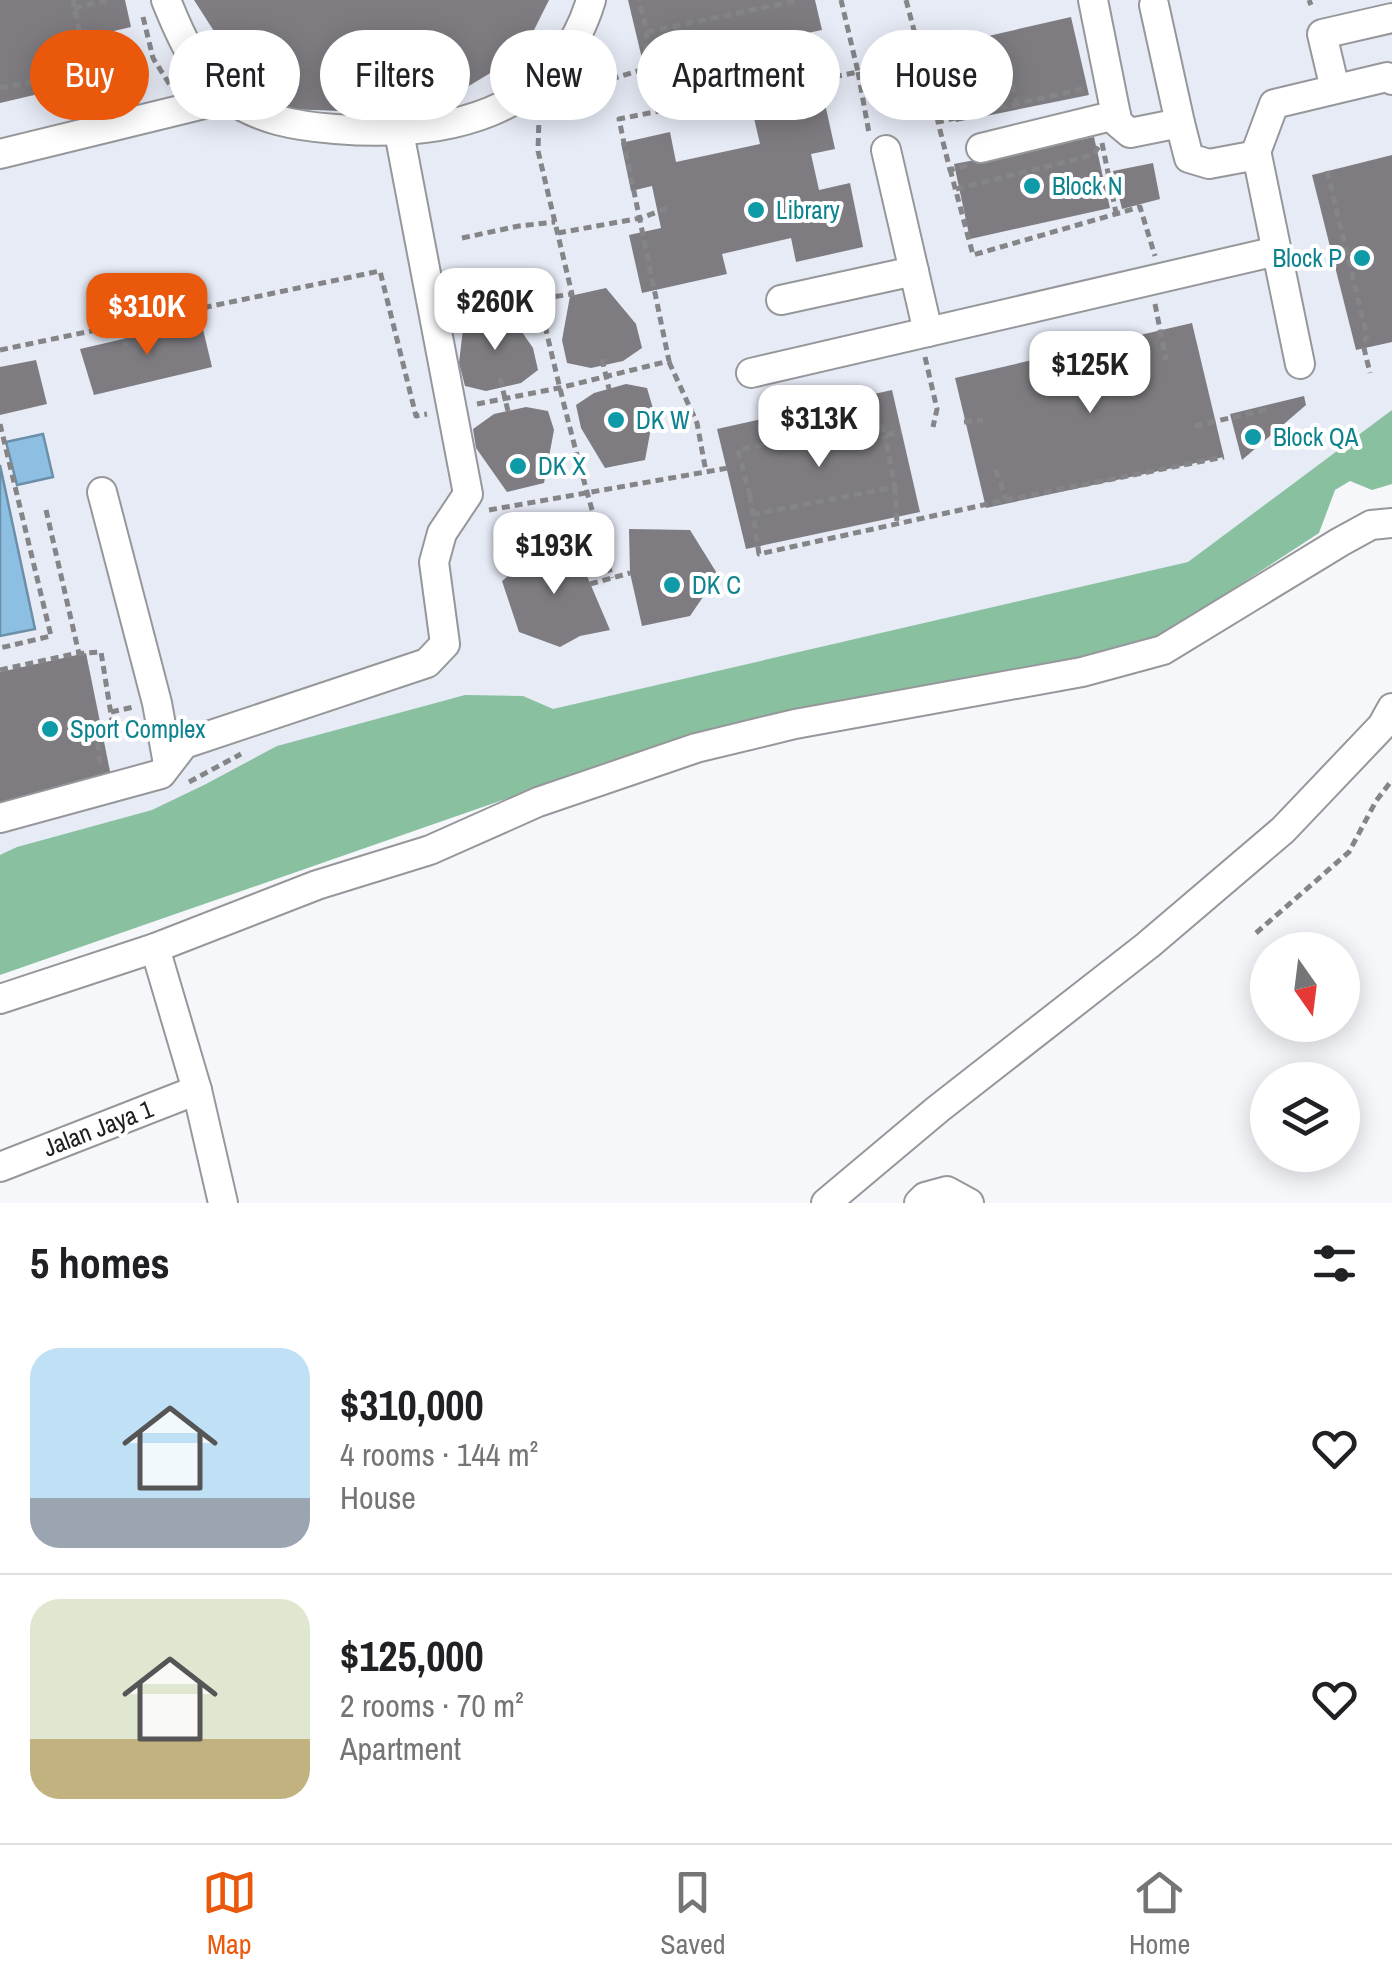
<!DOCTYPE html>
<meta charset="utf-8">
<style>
body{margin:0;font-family:"Archivo Narrow",sans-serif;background:#f2f2f2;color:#202124;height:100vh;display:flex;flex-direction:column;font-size:38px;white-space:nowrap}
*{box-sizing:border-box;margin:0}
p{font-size:32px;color:#757577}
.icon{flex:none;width:55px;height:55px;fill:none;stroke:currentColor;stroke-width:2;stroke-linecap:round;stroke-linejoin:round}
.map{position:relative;height:1203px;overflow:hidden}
.details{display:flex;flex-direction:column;background:#fff;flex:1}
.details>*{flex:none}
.guide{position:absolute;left:30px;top:30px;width:1332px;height:90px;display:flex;gap:20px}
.needle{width:65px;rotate:166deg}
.fabs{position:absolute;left:1250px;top:932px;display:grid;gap:20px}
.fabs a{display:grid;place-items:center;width:110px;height:110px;border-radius:50%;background:#fff;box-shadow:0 5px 25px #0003;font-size:50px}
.price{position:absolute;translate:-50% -85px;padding:0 22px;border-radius:20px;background:#fff;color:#222;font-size:32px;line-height:65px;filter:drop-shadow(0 2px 5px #0008)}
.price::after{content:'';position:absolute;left:50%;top:60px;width:30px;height:22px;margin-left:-15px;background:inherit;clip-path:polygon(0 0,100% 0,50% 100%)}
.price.on{background:#ea580c;color:#fff}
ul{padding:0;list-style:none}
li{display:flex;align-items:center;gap:30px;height:250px;padding:0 30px}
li+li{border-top:2px solid #e0e0e0}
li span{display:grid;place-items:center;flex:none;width:280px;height:200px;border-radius:30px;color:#555}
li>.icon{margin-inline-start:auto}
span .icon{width:120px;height:120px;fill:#fffc;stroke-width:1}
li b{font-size:42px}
h2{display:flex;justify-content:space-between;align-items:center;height:120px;padding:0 30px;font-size:42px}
.pill{padding:0 35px;border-radius:45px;background:#fff;box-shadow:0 5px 25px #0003;font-size:35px;line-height:90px}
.pill.on{background:#ea580c;color:#fff}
.tab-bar{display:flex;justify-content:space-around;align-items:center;height:140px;border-top:2px solid #e0e0e0;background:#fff;font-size:28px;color:#757577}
.tab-bar a{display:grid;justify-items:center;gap:5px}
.tab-bar .on{color:#ea580c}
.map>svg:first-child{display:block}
</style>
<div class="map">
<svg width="1392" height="1203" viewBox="0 0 1392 1203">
<rect width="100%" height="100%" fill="#f6f7fb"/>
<polygon fill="#e7ebf6" points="0,0 1392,0 1392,422 1188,562 684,688 0,880"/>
<polygon fill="#89c09f" points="1392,410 1392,484 1372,490 1350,481 1335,490 1319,533 1155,640 1054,663 721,727 526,792 0,975 0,855 17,847 152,810 206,784 277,746 465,695 523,696 553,709 1188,562"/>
<g fill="#8dbfe3" stroke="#6c8fa9" stroke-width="2.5">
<polygon points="43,434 53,477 17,485 6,442"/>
<polygon points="0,465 35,629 0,636"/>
</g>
<g fill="#7e7c80">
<polygon points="0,0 125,0 131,27 101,34 114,88 80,97 77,85 0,103"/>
<polygon points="194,0 549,0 522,54 422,114 287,109 235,64"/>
<polygon points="628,0 815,0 822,30 644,67"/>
<polygon points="1071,17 1089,95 956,122 940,47"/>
<polygon points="824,99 835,149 811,154 819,190 850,183 863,247 796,262 791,238 722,254 727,274 642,293 629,235 661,228 652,186 631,191 621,143 670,132 676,162 760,144 753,114"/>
<polygon points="1094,137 1110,208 970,239 954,164"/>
<polygon points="1392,155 1392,342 1356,350 1312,175"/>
<polygon points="1153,163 1160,199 1122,209 1113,171"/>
<polygon points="606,288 636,324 642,348 623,361 591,368 567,363 562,340 570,296"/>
<polygon points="507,310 533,348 538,370 521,383 486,391 465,386 459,363 464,320"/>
<polygon points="201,321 212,367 94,395 80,349"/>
<polygon points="1192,323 1224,457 986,508 955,378"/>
<polygon points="36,360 47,404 0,415 0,367"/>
<polygon points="626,384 647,388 654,412 645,460 605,468 581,428 576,405 594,393"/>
<polygon points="892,390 920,512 746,549 717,429"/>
<polygon points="1304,396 1306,405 1242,460 1230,414"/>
<polygon points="526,407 548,411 554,430 544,483 507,492 476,448 473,429 494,414"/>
<polygon points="629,529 690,530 718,575 690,616 642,626 630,573"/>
<polygon points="568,542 581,562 610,630 580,636 560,647 519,632 502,581 541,549"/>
<polygon points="86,653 113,786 0,809 0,672"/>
</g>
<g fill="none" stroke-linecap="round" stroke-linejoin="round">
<g stroke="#96979a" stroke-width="32">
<g id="minor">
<path d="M 166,0 C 180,35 196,72 227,96 C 258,120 297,126 335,129 C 442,138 556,117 591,0"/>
<polyline points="1093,0 1116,115 1118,123 1130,133 1180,123 1189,158 1209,164 1257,155 1300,364"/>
<polyline points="1154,5 1180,123"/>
<polyline points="1335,89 1322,34 1392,18"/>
<polyline points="981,148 1116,115"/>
<polyline points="886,150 928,332"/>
<polyline points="0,154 229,98"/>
<polyline points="1255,155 1274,104 1387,77 1392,80"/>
<polyline points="781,300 914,271"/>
<polyline points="751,373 1277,251"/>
<polyline points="102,492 157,703 168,764"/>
<polyline points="0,818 161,774 184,744 427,663 445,644 434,562 442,533 468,494 399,132"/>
<polyline points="155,948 197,1090 223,1203"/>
<polyline points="0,999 155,948 317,885 430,850 538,802 696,748 795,724 1082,672 1163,650 1340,542 1371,525 1392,523"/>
<polyline points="0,1167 197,1090"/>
<polyline points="826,1203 938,1109 1148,945 1283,830 1382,726 1392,708"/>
<polyline points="919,1203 925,1197 947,1191 969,1203"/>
</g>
</g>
<g stroke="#858588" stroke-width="5" stroke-dasharray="8 5" stroke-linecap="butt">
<polyline points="906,0 939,125"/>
<polyline points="1309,0 1311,5"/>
<polyline points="74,8 108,0"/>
<polyline points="143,17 153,58 170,85"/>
<polyline points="647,32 800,0"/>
<polyline points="858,72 869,133"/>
<polyline points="1012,85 1017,104"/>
<polyline points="0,88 88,71 73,0"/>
<polyline points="562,97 583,88 644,69 647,32 639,0"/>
<path d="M 543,114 L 539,117 L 538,151 L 572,294 L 539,299 C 560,393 584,486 612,578"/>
<polyline points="1102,143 1116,213"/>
<polyline points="967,165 950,170 938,122 1086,88"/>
<polyline points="950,169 973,255 1140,207 1155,256"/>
<polyline points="1327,171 1367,336 1363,344 1370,373"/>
<polyline points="956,189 1093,155 1100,145"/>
<polyline points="558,233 641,218 670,207"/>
<polyline points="462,238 519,226 555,222"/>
<polyline points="1155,304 1166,360"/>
<polyline points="121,326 127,350"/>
<polyline points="0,350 380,271 416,416 427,414"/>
<polyline points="925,357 937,409 933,427"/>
<polyline points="602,359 609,389"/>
<polyline points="669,362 697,423 706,472"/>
<polyline points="500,378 508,411"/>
<polyline points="477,404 559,388 669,361 619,119 858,72 841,0"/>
<polyline points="964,422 983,420"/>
<polyline points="0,424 51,636 0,648"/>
<polyline points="1195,426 1269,409"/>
<polyline points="996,470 1006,500"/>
<polyline points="895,487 897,524"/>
<polyline points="750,495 759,554 1006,500 1224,457"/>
<polyline points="750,496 738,450 880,422 885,435 901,432"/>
<polyline points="46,510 79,654"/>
<polyline points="489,510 728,468"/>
<polyline points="754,511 755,514 895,487 885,435"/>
<polyline points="590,584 630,573"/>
<polyline points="0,670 73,654 101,652 114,733 97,737 100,764"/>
<polyline points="111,712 134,707"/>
<polyline points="189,782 241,754"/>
<polyline points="1256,933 1349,852 1376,801 1392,780"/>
</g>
<use href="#minor" stroke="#fff" stroke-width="28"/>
</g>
<g fill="#0f9aa8" stroke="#fff" stroke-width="4">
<circle cx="1032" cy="186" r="10"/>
<circle cx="756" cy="210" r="10"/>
<circle cx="1362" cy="258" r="10"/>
<circle cx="616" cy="420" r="10"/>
<circle cx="1253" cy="437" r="10"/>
<circle cx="518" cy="466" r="10"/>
<circle cx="672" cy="585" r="10"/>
<circle cx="50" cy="729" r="10"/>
</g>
<g text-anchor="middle" stroke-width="8" stroke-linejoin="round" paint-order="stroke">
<g font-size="25" fill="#0d838f" stroke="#fff" text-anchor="start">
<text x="1052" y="195">Block N</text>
<text x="776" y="219">Library</text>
<text x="1342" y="267" text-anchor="end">Block P</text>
<text x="636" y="429">DK W</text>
<text x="1273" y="446">Block QA</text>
<text x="538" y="475">DK X</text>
<text x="692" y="594">DK C</text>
<text x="70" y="738">Sport Complex</text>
</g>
<g font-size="25" fill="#202022" stroke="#fff">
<text transform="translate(98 1128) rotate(-21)" y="9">Jalan Jaya 1</text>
</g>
</g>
</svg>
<div class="fabs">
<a><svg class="needle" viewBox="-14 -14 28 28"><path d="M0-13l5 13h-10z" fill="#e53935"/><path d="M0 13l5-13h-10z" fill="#757577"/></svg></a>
<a><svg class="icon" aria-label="layers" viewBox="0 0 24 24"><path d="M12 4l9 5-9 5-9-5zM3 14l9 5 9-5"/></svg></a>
</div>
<b class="price" style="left:495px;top:353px">$260K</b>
<b class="price on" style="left:147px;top:358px">$310K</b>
<b class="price" style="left:1090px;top:416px">$125K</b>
<b class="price" style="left:819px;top:470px">$313K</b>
<b class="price" style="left:554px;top:597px">$193K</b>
<div class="guide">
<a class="pill on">Buy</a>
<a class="pill">Rent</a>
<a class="pill">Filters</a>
<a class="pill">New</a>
<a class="pill">Apartment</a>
<a class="pill">House</a>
</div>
</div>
<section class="details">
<h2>5 homes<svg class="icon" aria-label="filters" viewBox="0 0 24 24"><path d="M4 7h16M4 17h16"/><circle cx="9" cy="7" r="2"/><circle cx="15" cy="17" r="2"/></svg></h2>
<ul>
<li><span style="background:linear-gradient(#bfe0f5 75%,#9aa5b1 0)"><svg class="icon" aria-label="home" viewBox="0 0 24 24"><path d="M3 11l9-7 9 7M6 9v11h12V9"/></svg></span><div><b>$310,000</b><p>4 rooms · 144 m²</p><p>House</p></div><svg class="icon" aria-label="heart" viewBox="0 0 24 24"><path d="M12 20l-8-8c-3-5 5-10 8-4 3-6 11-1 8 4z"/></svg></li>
<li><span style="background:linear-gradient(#dfe7d0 70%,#c2b280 0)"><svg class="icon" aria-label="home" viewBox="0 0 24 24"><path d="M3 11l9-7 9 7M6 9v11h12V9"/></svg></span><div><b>$125,000</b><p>2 rooms · 70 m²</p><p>Apartment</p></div><svg class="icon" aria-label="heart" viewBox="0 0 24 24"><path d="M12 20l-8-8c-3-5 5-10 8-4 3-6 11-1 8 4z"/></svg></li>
</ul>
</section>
<nav class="tab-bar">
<a class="on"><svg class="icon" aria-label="map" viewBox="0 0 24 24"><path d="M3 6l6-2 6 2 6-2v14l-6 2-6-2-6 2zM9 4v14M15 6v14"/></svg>Map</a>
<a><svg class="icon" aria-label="saved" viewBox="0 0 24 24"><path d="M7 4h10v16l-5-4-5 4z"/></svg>Saved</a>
<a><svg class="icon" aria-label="home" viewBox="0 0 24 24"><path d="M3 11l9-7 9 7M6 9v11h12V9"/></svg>Home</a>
</nav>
